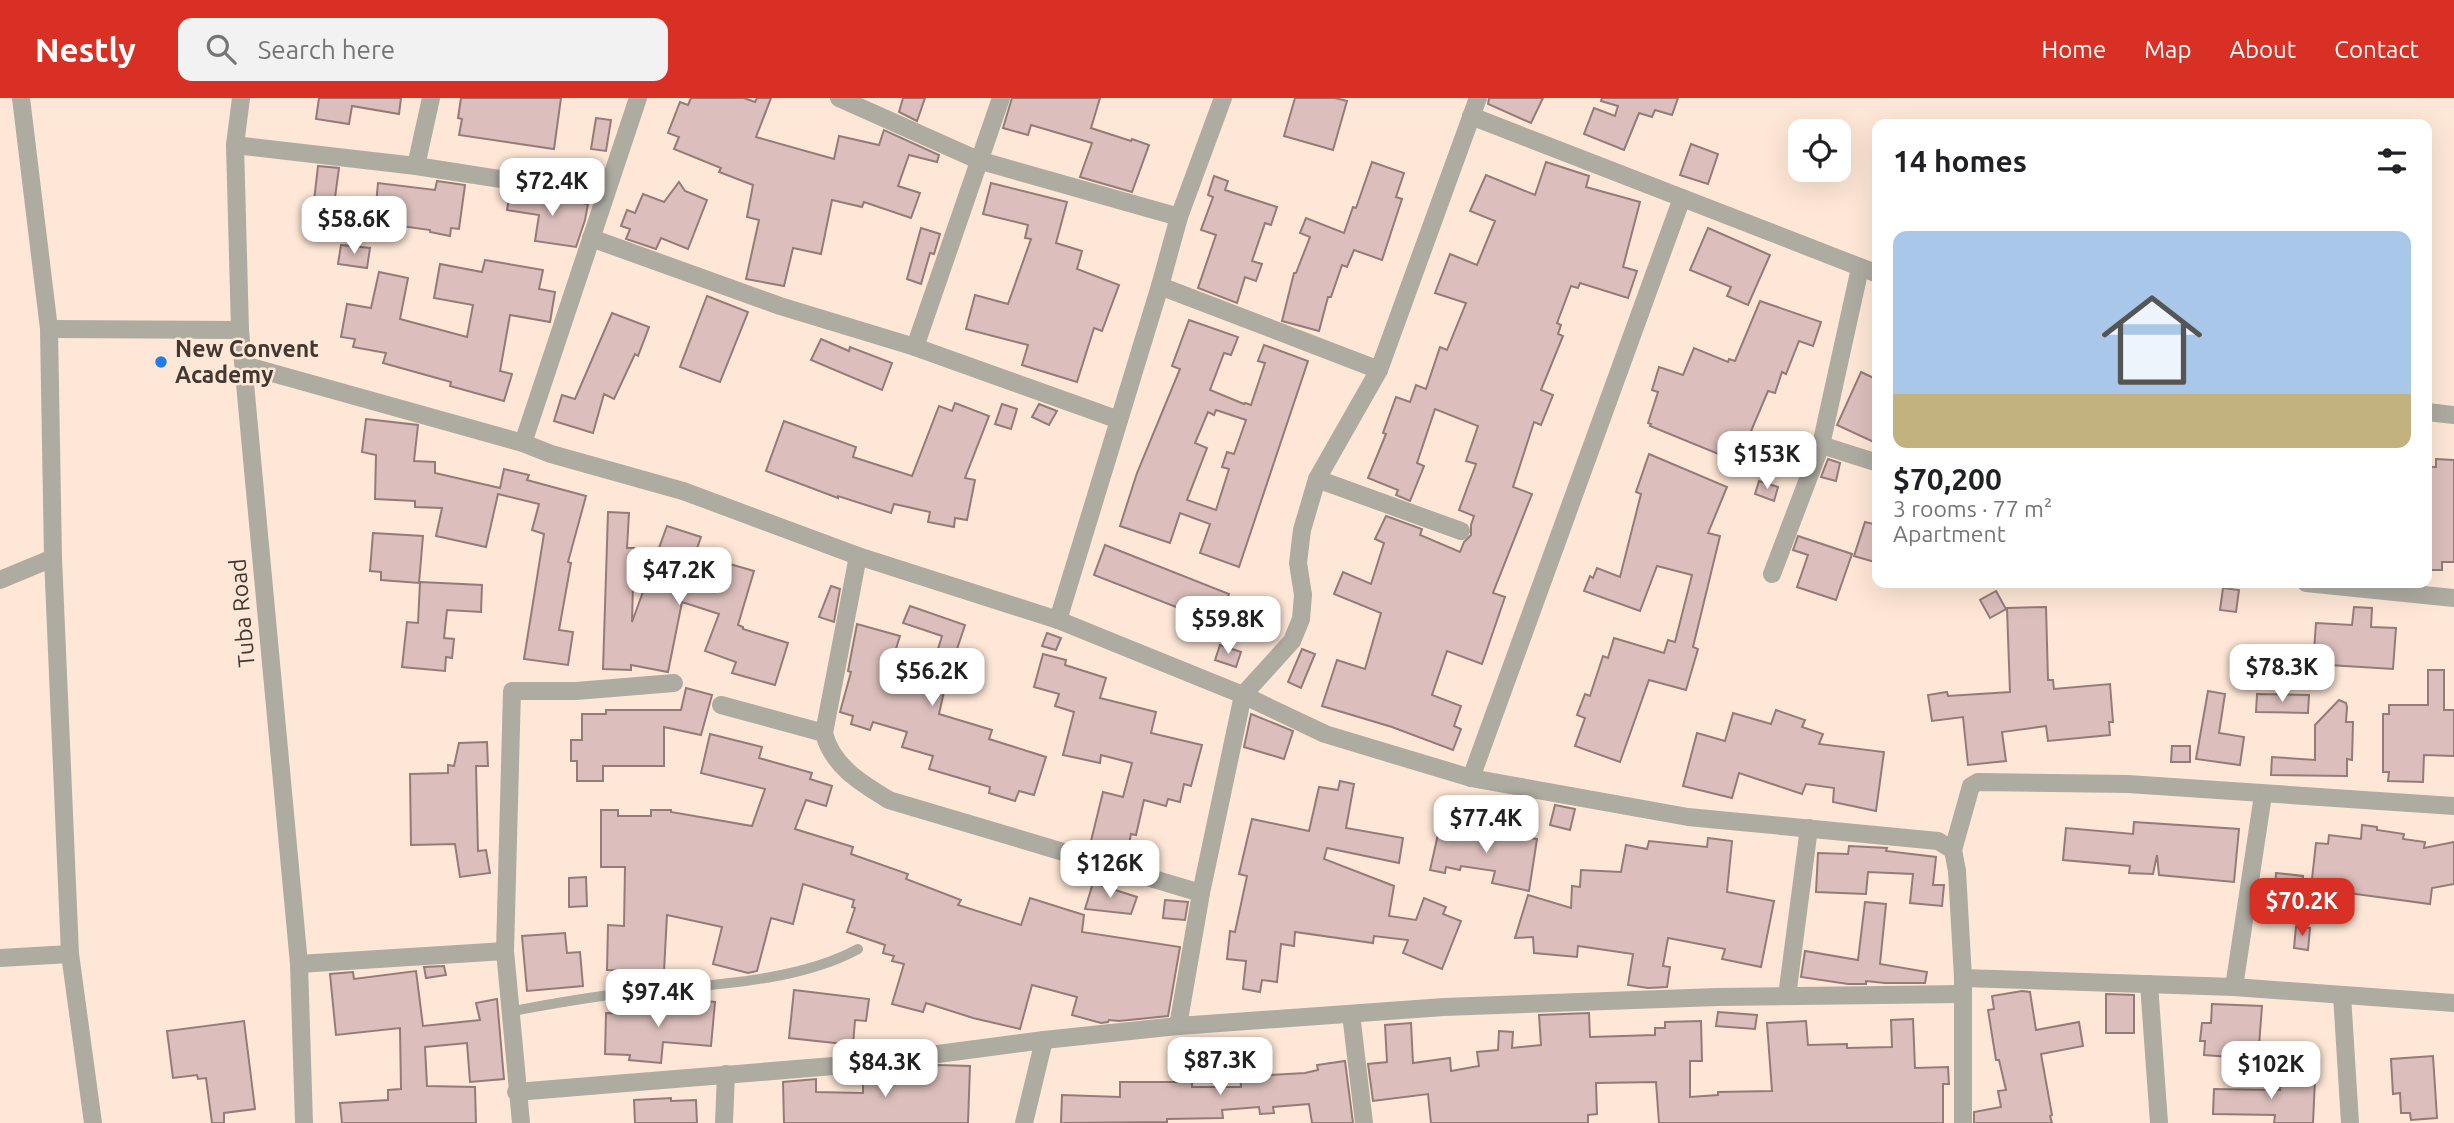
<!DOCTYPE html>
<meta charset="utf-8">
<style>
body{margin:0;font-family:Ubuntu,sans-serif;background:#f2f2f2;color:#202124;height:100vh;display:flex;flex-direction:column;font-size:26px;white-space:nowrap}
*{box-sizing:border-box;margin:0}
p{font-size:23px;color:#757577}
.icon{flex:none;width:38px;height:38px;fill:none;stroke:currentColor;stroke-width:2;stroke-linecap:round;stroke-linejoin:round}
.map{position:relative;flex:1;overflow:hidden}
.side{position:absolute;left:1872px;top:21px;width:560px;height:469px;display:flex;flex-direction:column;background:#fff;border-radius:14px;box-shadow:0 7px 28px #0002}
.side>*{flex:none}
.controls{position:absolute;left:1788px;top:21px;display:grid;gap:14px}
.controls a{display:grid;place-items:center;width:63px;height:63px;border-radius:14px;background:#fff;box-shadow:0 7px 28px #0002;font-size:35px}
.price{position:absolute;translate:-50% -60px;padding:0 16px;border-radius:14px;background:#fff;color:#222;font-size:23px;line-height:46px;filter:drop-shadow(0 2px 4px #0008)}
.price::after{content:'';position:absolute;left:50%;top:42px;width:21px;height:16px;margin-left:-10px;background:inherit;clip-path:polygon(0 0,100% 0,50% 100%)}
.price.current{background:#d93025;color:#fff}
ul{padding:0;list-style:none}
li{display:grid;align-content:center;gap:14px;height:371px;padding:0 21px}
li span{display:grid;place-items:center;height:217px;border-radius:14px;color:#555}
li>.icon{margin-inline-start:auto}
span .icon{width:126px;height:126px;fill:#fffc;stroke-width:1}
li b{font-size:30px}
h2{display:flex;justify-content:space-between;align-items:center;height:84px;padding:0 21px;font-size:30px}
header{display:flex;align-items:center;gap:42px;box-sizing:border-box;height:98px;padding:0 35px;background:#d93025;color:#fff}
header strong{font-size:33px}
nav{display:flex;gap:38px;margin-inline-start:auto;font-size:24px}
.search{width:490px;height:63px;background:#f2f2f2;display:flex;align-items:center;gap:18px;box-sizing:border-box;padding:0 24px;border-radius:14px;color:#757577;font-size:26px}
.map>svg:first-child{display:block}
</style>
<header>
<strong>Nestly</strong>
<div class="search"><svg class="icon" aria-label="search" viewBox="0 0 24 24"><circle cx="10" cy="10" r="6"/><path d="M15 15l6 6"/></svg>Search here</div>
<nav><a>Home</a><a>Map</a><a>About</a><a>Contact</a></nav>
</header>
<div class="map">
<svg width="2454" height="1025" viewBox="0 0 2454 1025">
<rect width="100%" height="100%" fill="#fee7d6"/>
<g fill="#dcbfbc" stroke="#957b78" stroke-width="2" fill-rule="evenodd">
<polygon points="319,0 401,0 399,16 352,8 349,26 316,21"/>
<polygon points="461,0 561,0 554,51 459,37 462,21 458,20"/>
<polygon points="691,0 744,0 755,4 757,0 771,0 756,39 834,61 839,38 879,47 884,32 939,57 937,64 909,57 898,88 920,95 911,120 864,104 862,109 832,102 821,156 793,150 784,188 746,181 759,122 747,119 753,87 719,74 721,70 674,51 679,39 668,35 680,4 688,7"/>
<polygon points="903,0 925,0 917,23 899,14"/>
<polygon points="1012,0 1100,0 1091,30 1131,43 1132,41 1149,47 1132,94 1080,79 1092,45 1031,27 1028,37 1003,30"/>
<polygon points="1295,0 1335,0 1347,3 1333,52 1284,38"/>
<polygon points="1489,0 1543,0 1531,25 1488,6"/>
<polygon points="1602,0 1678,0 1672,17 1655,12 1652,19 1639,15 1624,52 1584,36 1594,10 1615,18 1618,8 1601,3"/>
<polygon points="596,20 611,22 606,53 591,51"/>
<polygon points="1691,46 1718,56 1708,86 1680,77"/>
<polygon points="1372,64 1404,75 1396,99 1402,101 1382,162 1354,152 1347,169 1342,167 1331,199 1328,199 1319,233 1282,223 1294,175 1296,175 1310,139 1300,135 1306,120 1344,135 1353,109 1356,110"/>
<polygon points="1546,64 1589,78 1586,89 1640,104 1623,169 1637,173 1628,200 1580,185 1578,190 1571,188 1557,225 1561,227 1558,236 1563,238 1541,292 1553,297 1541,327 1534,324 1513,389 1532,396 1493,495 1505,499 1482,566 1447,553 1432,597 1461,608 1454,628 1461,631 1453,652 1392,629 1322,608 1337,562 1365,571 1381,515 1334,496 1343,474 1371,486 1384,445 1375,441 1386,418 1422,431 1420,437 1460,454 1464,444 1471,437 1471,427 1474,418 1459,412 1476,366 1466,363 1478,328 1435,311 1417,365 1424,368 1410,403 1396,397 1398,392 1368,380 1386,336 1383,335 1396,299 1410,304 1416,287 1426,291 1440,249 1447,252 1466,205 1435,195 1450,156 1477,167 1495,123 1470,113 1486,77 1535,97"/>
<polygon points="318,68 339,70 332,122 312,120"/>
<polygon points="1214,78 1228,83 1225,92 1277,109 1271,127 1265,125 1252,163 1262,166 1256,183 1245,179 1237,205 1198,190 1216,137 1201,132 1213,99 1208,97"/>
<polygon points="437,83 465,87 459,131 451,130 450,138 430,134 430,132 352,121 338,109 356,103 376,106 378,85 435,92"/>
<polygon points="679,84 685,93 707,102 688,151 661,140 656,151 626,141 630,131 621,128 627,112 635,115 643,96 664,104"/>
<polygon points="991,85 1067,104 1056,145 1082,153 1077,171 1119,187 1102,233 1094,230 1077,284 1022,267 1028,247 966,231 975,197 1008,206 1031,141 1025,140 1028,127 983,116"/>
<polygon points="510,94 588,106 585,122 576,149 535,143 539,117 507,112"/>
<polygon points="921,130 940,136 934,156 930,155 921,186 907,181"/>
<polygon points="1708,130 1770,157 1748,207 1727,198 1731,189 1690,172"/>
<polygon points="341,147 370,150 367,170 338,166"/>
<polygon points="485,162 543,172 539,191 555,194 550,224 510,217 500,273 512,276 504,303 450,288 451,284 383,265 386,255 353,249 355,241 341,239 347,206 371,210 379,174 408,180 400,221 467,239 473,207 434,200 440,166 482,174"/>
<polygon points="707,198 748,214 720,284 680,269"/>
<polygon points="1760,203 1821,224 1813,248 1799,243 1786,276 1782,274 1775,295 1768,293 1738,364 1650,328 1651,326 1648,325 1658,294 1652,292 1659,269 1683,277 1694,250 1728,264 1729,261 1735,263"/>
<polygon points="612,215 649,229 638,258 635,256 614,301 604,296 593,335 554,323 562,297 575,301"/>
<path d="M 1189,222 L 1238,239 L 1231,257 L 1224,255 L 1210,292 L 1244,306 L 1245,305 L 1251,307 L 1265,265 L 1258,263 L 1264,247 L 1308,263 L 1239,469 L 1200,455 L 1210,426 L 1180,415 L 1170,445 L 1120,428 L 1137,375 L 1180,271 L 1172,268 ZM 1216,312 L 1246,322 L 1234,356 L 1227,354 L 1222,369 L 1229,371 L 1216,412 L 1187,402 L 1207,350 L 1195,345 L 1208,314 L 1214,317 Z"/>
<polygon points="821,241 849,253 850,249 892,265 882,292 811,262"/>
<polygon points="1861,274 1878,282 1878,346 1837,327"/>
<polygon points="955,305 989,318 965,380 975,382 967,422 955,420 954,429 928,424 930,414 894,406 891,415 838,398 838,400 766,373 784,323 856,349 853,359 912,378 939,308 952,313"/>
<polygon points="1002,306 1017,311 1011,331 995,326"/>
<polygon points="1039,306 1057,313 1049,327 1032,319"/>
<polygon points="366,321 418,327 414,363 435,364 435,375 500,390 504,371 529,377 527,382 586,398 568,464 571,465 559,532 573,534 568,567 524,561 544,436 532,432 539,406 498,396 486,449 436,438 442,410 415,409 415,403 375,401 376,357 362,354"/>
<polygon points="1649,356 1727,389 1708,435 1720,438 1693,549 1698,551 1686,592 1649,582 1620,664 1575,648 1585,620 1577,617 1585,596 1590,598 1603,558 1608,560 1614,540 1664,555 1668,542 1675,544 1692,477 1657,468 1640,513 1584,493 1590,478 1593,480 1597,470 1620,479 1641,396 1636,394"/>
<polygon points="1828,361 1840,365 1836,383 1821,379"/>
<polygon points="2436,361 2454,362 2454,464 2442,464 2442,472 2427,472 2427,369 2436,369"/>
<polygon points="1759,383 1778,389 1774,403 1755,396"/>
<polygon points="608,414 629,415 627,450 634,450 632,524 667,428 701,439 695,456 754,473 738,527 743,529 743,531 788,545 775,587 732,575 736,564 705,553 719,516 682,504 668,574 631,567 631,572 603,571"/>
<polygon points="1865,424 1878,427 1878,465 1854,458"/>
<polygon points="373,435 423,438 419,485 381,482 381,474 370,473"/>
<polygon points="1798,438 1852,456 1836,502 1797,489 1808,457 1793,452"/>
<polygon points="1105,447 1229,496 1217,525 1094,477"/>
<polygon points="420,484 482,487 481,514 447,512 444,540 454,541 452,560 446,559 445,573 402,569 407,524 418,525"/>
<polygon points="831,488 840,491 834,524 819,519"/>
<polygon points="2223,490 2239,492 2236,514 2220,512"/>
<polygon points="1996,493 2006,511 1990,520 1980,502"/>
<polygon points="910,508 965,527 951,569 969,572 973,576 974,586 965,592 945,589 939,616 992,632 989,641 1046,659 1034,697 1019,693 1015,703 989,695 990,689 929,671 933,658 902,649 907,634 873,624 870,632 851,626 853,618 840,614 851,574 848,573 857,526 900,538 894,557 933,567 942,538 903,525"/>
<polygon points="2046,509 2048,582 2053,582 2054,591 2110,586 2113,624 2109,624 2110,637 2048,643 2046,628 2002,634 2006,663 1968,667 1963,619 1932,623 1928,597 1947,594 1948,598 2010,594 2007,510"/>
<polygon points="2354,509 2372,510 2371,529 2396,530 2393,571 2313,566 2316,525 2352,527"/>
<polygon points="1047,535 1061,540 1056,552 1042,548"/>
<polygon points="1220,547 1241,554 1236,569 1215,562"/>
<polygon points="1302,551 1315,556 1301,590 1288,584"/>
<polygon points="1043,556 1066,562 1065,567 1106,580 1100,600 1156,614 1151,635 1202,647 1191,688 1184,686 1180,704 1168,701 1166,708 1144,702 1136,737 1131,736 1129,746 1122,744 1120,750 1091,743 1103,694 1123,699 1132,665 1101,657 1100,665 1063,657 1074,614 1055,608 1059,596 1034,589"/>
<polygon points="2428,572 2444,572 2444,612 2454,612 2454,658 2424,657 2423,684 2388,683 2389,674 2383,674 2383,616 2389,616 2389,607 2428,607"/>
<polygon points="686,590 712,597 701,637 664,629 664,668 603,668 603,683 577,683 577,663 571,663 571,642 582,642 582,616 606,616 606,612 681,612"/>
<polygon points="2208,593 2225,596 2219,635 2244,639 2240,667 2196,661"/>
<polygon points="2257,596 2309,597 2308,615 2256,614"/>
<polygon points="2339,602 2346,605 2347,609 2346,624 2353,624 2352,662 2347,661 2347,678 2271,677 2272,659 2315,662 2315,627"/>
<polygon points="1776,612 1805,622 1802,629 1823,636 1819,646 1884,654 1876,713 1833,704 1834,690 1806,686 1802,696 1739,675 1732,700 1683,688 1697,635 1725,643 1733,615 1771,626"/>
<polygon points="1251,616 1293,633 1284,661 1244,649"/>
<polygon points="710,636 762,649 759,660 812,675 810,681 832,688 826,708 806,702 795,731 853,749 851,756 908,776 906,781 961,802 958,807 1021,827 1030,800 1084,817 1082,834 1180,849 1168,918 1119,923 1109,922 1108,924 1101,925 1072,917 1077,899 1032,887 1020,931 973,920 926,905 923,914 892,906 904,866 892,863 894,858 883,855 885,847 847,834 855,810 852,809 854,802 803,786 793,826 771,820 757,873 748,875 713,866 722,829 667,817 664,873 607,872 608,827 624,828 625,769 601,769 601,712 618,712 618,718 651,718 651,712 671,712 671,714 752,728 765,691 701,675"/>
<polygon points="487,644 488,668 476,668 478,753 486,752 490,775 460,779 455,746 411,747 410,676 448,675 448,667 454,668 459,645"/>
<polygon points="2172,648 2190,648 2190,664 2171,664"/>
<polygon points="1340,683 1354,686 1346,730 1403,740 1399,765 1327,750 1324,761 1394,788 1389,818 1416,822 1424,800 1446,809 1443,816 1461,823 1442,871 1403,855 1408,842 1374,838 1373,845 1295,834 1294,848 1281,846 1277,884 1262,882 1260,894 1243,891 1246,863 1227,861 1230,833 1235,834 1247,778 1239,776 1252,721 1309,733 1319,689 1338,692"/>
<polygon points="1555,707 1575,711 1570,732 1550,727"/>
<polygon points="1441,723 1470,729 1469,734 1503,740 1504,736 1537,741 1529,793 1492,785 1495,773 1461,768 1460,772 1446,769 1445,775 1430,772"/>
<polygon points="2134,724 2239,731 2234,784 2159,777 2157,757 2153,776 2129,775 2130,768 2063,762 2066,730 2133,736"/>
<polygon points="2362,727 2377,729 2377,732 2404,736 2403,741 2425,744 2424,750 2454,744 2454,786 2432,790 2430,806 2311,790 2316,745 2328,746 2329,737 2361,741"/>
<polygon points="1708,740 1732,743 1727,794 1774,803 1761,869 1722,861 1725,851 1668,840 1663,868 1670,869 1667,889 1648,890 1628,887 1633,856 1578,848 1577,859 1534,855 1533,839 1515,840 1528,797 1571,810 1572,788 1580,789 1581,772 1621,774 1626,747 1647,751 1649,743 1707,749"/>
<polygon points="1849,748 1887,750 1886,753 1936,759 1933,787 1944,787 1942,808 1910,805 1913,776 1868,774 1866,796 1816,794 1818,755 1848,756"/>
<polygon points="2276,775 2303,778 2302,792 2275,790"/>
<polygon points="586,779 587,808 569,809 569,780"/>
<polygon points="1093,785 1137,799 1131,816 1085,811"/>
<polygon points="1165,802 1188,804 1185,822 1163,820"/>
<polygon points="1865,804 1886,806 1880,866 1927,874 1925,885 1885,885 1866,883 1866,886 1848,886 1801,879 1805,853 1858,862"/>
<polygon points="2296,829 2310,830 2308,852 2294,850"/>
<polygon points="565,835 567,855 580,854 583,888 527,893 522,838"/>
<polygon points="444,868 446,877 426,880 424,869"/>
<polygon points="416,873 423,928 480,922 476,905 497,901 504,981 470,984 467,945 425,949 427,988 475,989 476,1025 342,1025 340,1005 388,1002 388,992 401,991 400,930 336,937 330,876 353,874 354,881"/>
<polygon points="794,892 869,901 866,923 855,922 853,947 789,940"/>
<polygon points="2022,893 2030,894 2036,932 2079,924 2083,948 2041,956 2052,1017 2050,1018 2052,1025 1974,1025 1974,1014 2001,1009 1998,993 2006,992 1999,962 1996,962 1988,912 1994,911 1992,898"/>
<polygon points="2106,896 2134,897 2134,935 2106,935"/>
<polygon points="692,902 715,904 711,948 663,944 661,965 629,962 630,957 605,956 606,915 633,916 634,905 691,909"/>
<polygon points="2212,906 2262,908 2258,961 2204,957 2205,943 2200,943 2202,925 2211,925"/>
<polygon points="1718,914 1757,917 1755,931 1716,928"/>
<polygon points="1589,915 1590,939 1655,937 1655,930 1665,930 1665,924 1701,923 1702,963 1690,963 1690,999 1718,997 1718,994 1772,993 1767,925 1806,923 1808,947 1847,946 1847,950 1892,949 1891,922 1913,921 1915,970 1948,969 1949,986 1943,986 1943,1025 1659,1025 1656,984 1596,985 1597,1016 1588,1017 1588,1025 1431,1025 1428,996 1373,1003 1368,966 1387,964 1385,927 1411,925 1413,965 1450,960 1451,973 1479,968 1477,954 1498,952 1499,933 1513,934 1512,950 1541,947 1539,917"/>
<polygon points="244,923 255,1011 224,1015 224,1025 212,1025 206,980 198,981 197,977 173,980 167,933"/>
<polygon points="1253,943 1253,978 1305,975 1318,972 1317,967 1345,963 1353,1025 1312,1025 1309,1006 1273,1009 1274,1015 1260,1016 1259,1009 1222,1012 1223,1020 1167,1021 1167,1024 1061,1025 1062,997 1120,999 1120,984 1192,984 1192,989 1241,989 1239,958 1233,958 1233,944"/>
<polygon points="2433,958 2437,1020 2411,1022 2410,1015 2401,1015 2400,995 2393,996 2391,961"/>
<polygon points="938,967 970,968 968,1025 784,1025 783,984 816,981 816,994 863,995 863,977 927,971 927,969"/>
<polygon points="2281,979 2315,981 2313,1025 2274,1025 2275,1017 2213,1016 2214,991 2280,992"/>
<polygon points="671,1000 671,1003 696,1002 697,1025 635,1025 634,1002"/>
</g>
<g fill="none" stroke-linecap="round" stroke-linejoin="round">
<path stroke="#aeaba1" stroke-width="10" d="M 512,913 C 552,906 593,898 634,894 C 704,887 796,885 858,851"/>
<g stroke="#aeaba1" stroke-width="18">
<polyline points="21,0 49,231 53,460 70,856 93,1025"/>
<polyline points="839,0 978,62 1179,119"/>
<polyline points="1471,18 1878,176"/>
<polyline points="235,47 416,68 604,97"/>
<polyline points="416,68 431,0"/>
<polyline points="591,140 780,208 915,249 1119,322"/>
<polyline points="1160,188 1379,272"/>
<polyline points="49,231 240,232"/>
<polyline points="915,249 1001,0"/>
<polyline points="244,267 523,345 551,356 683,393 858,458 1058,522 1243,597 1325,636 1471,680 1688,719 1938,743 1953,752 1957,773 1963,880 1963,1025"/>
<polyline points="2427,314 2454,317"/>
<polyline points="523,345 638,0"/>
<polyline points="1821,347 1878,365"/>
<polyline points="1317,381 1461,433"/>
<path d="M 858,458 L 824,635 C 832,668 861,685 889,702 L 1201,795"/>
<polyline points="1772,476 1821,347 1860,170"/>
<polyline points="0,482 53,460"/>
<polyline points="2306,485 2454,500"/>
<polyline points="1058,522 1160,188 1179,119 1223,0"/>
<polyline points="721,607 824,635"/>
<polyline points="1471,680 1682,100"/>
<polyline points="1953,752 1971,688 1978,684 2128,686 2454,708"/>
<polyline points="0,860 70,856"/>
<polyline points="299,866 505,853"/>
<polyline points="1963,880 2234,889 2454,905"/>
<polyline points="2149,886 2159,1025"/>
<polyline points="2234,889 2263,697"/>
<polyline points="2342,897 2350,1025"/>
<polyline points="1787,898 1809,730"/>
<polyline points="1351,916 1364,1025"/>
<polyline points="1178,928 1201,795 1243,597 1292,543 1301,521 1303,497 1298,465 1302,432 1317,381 1379,272 1478,0"/>
<polyline points="516,994 870,965 1044,942 1178,928 1444,909 1717,899 1963,896"/>
<polyline points="521,1025 505,853 512,593 576,593 674,585"/>
<polyline points="724,1025 726,976"/>
<polyline points="1024,1025 1044,942"/>
</g>
<polyline stroke="#aeaba1" stroke-width="18" points="241,0 235,47 240,232 299,866 304,1025"/>
</g>
<circle fill="#217ce6" stroke="#fee7d6" stroke-width="2.5" cx="161" cy="264" r="7"/>
<g text-anchor="middle" stroke-width="5" stroke-linejoin="round" paint-order="stroke">
<g font-size="23" font-weight="bold" fill="#413832" stroke="#fee7d6" text-anchor="start">
<text x="175" y="259">New Convent<tspan x="175" dy="26">Academy</tspan></text>
</g>
<g font-size="23" fill="#413832" stroke="#fee7d6">
<text transform="translate(242 515) rotate(-95)" y="8">Tuba Road</text>
</g>
</g>
</svg>
<div class="controls">
<a><svg class="icon" aria-label="locate" viewBox="0 0 24 24"><circle cx="12" cy="12" r="6"/><path d="M12 2v4M12 18v4M2 12h4M18 12h4"/></svg></a>
</div>
<b class="price" style="left:552px;top:120px">$72.4K</b>
<b class="price" style="left:354px;top:158px">$58.6K</b>
<b class="price" style="left:1767px;top:393px">$153K</b>
<b class="price" style="left:679px;top:509px">$47.2K</b>
<b class="price" style="left:1228px;top:558px">$59.8K</b>
<b class="price" style="left:2282px;top:606px">$78.3K</b>
<b class="price" style="left:932px;top:610px">$56.2K</b>
<b class="price" style="left:1486px;top:757px">$77.4K</b>
<b class="price" style="left:1110px;top:802px">$126K</b>
<b class="price current" style="left:2302px;top:840px">$70.2K</b>
<b class="price" style="left:658px;top:931px">$97.4K</b>
<b class="price" style="left:1220px;top:999px">$87.3K</b>
<b class="price" style="left:885px;top:1001px">$84.3K</b>
<b class="price" style="left:2271px;top:1003px">$102K</b>
<section class="side">
<h2>14 homes<svg class="icon" aria-label="filters" viewBox="0 0 24 24"><path d="M4 7h16M4 17h16"/><circle cx="9" cy="7" r="2"/><circle cx="15" cy="17" r="2"/></svg></h2>
<ul>
<li><span style="background:linear-gradient(#a9c7e8 75%,#c2b280 0)"><svg class="icon" aria-label="home" viewBox="0 0 24 24"><path d="M3 11l9-7 9 7M6 9v11h12V9"/></svg></span><div><b>$70,200</b><p>3 rooms · 77 m²</p><p>Apartment</p></div></li>
</ul>
</section>
</div>
